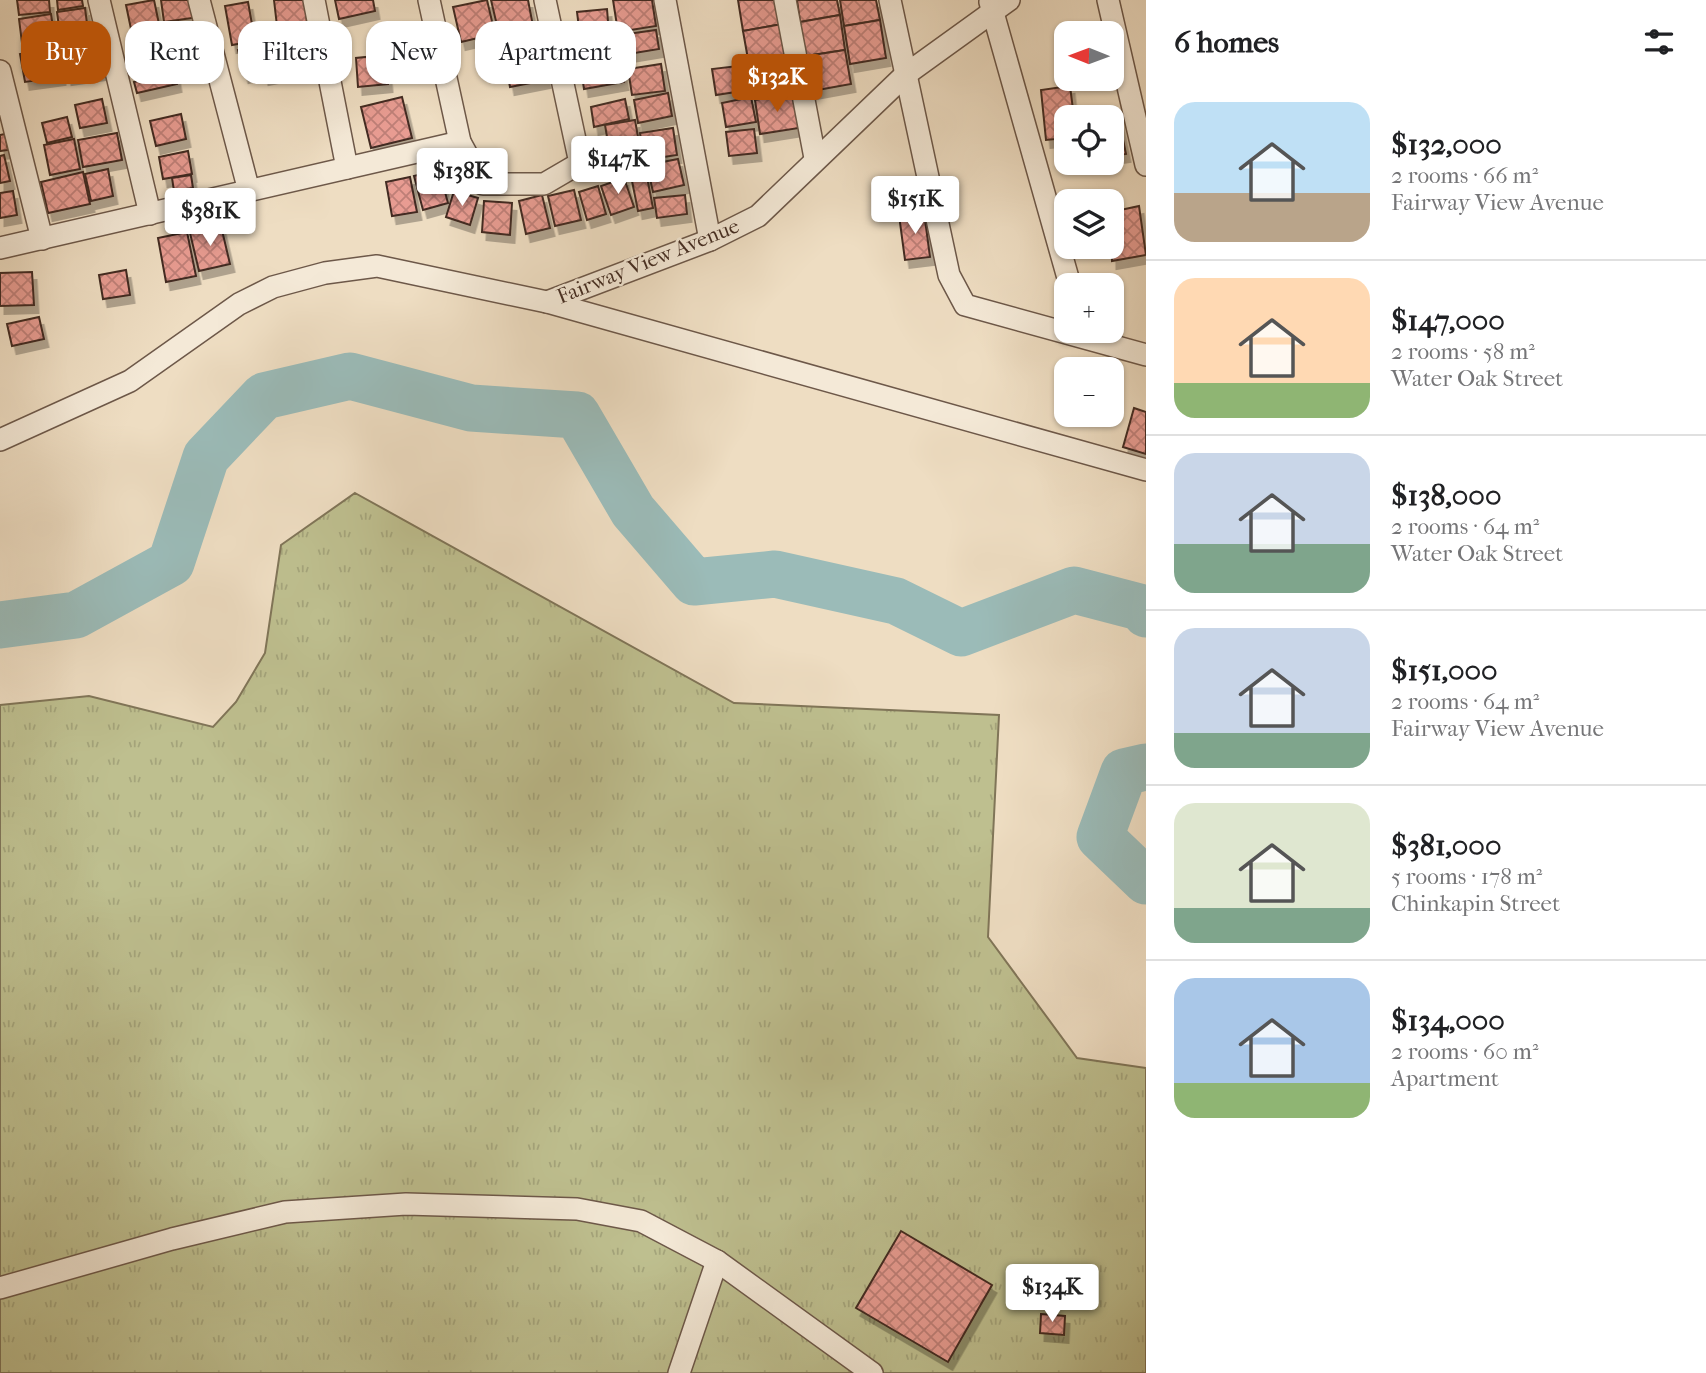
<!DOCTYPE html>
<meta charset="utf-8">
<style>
body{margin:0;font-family:"IM FELL French Canon",serif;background:#f6f6f6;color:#202124;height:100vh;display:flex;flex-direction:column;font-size:26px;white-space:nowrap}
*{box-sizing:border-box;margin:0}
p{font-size:23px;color:#757577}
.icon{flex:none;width:38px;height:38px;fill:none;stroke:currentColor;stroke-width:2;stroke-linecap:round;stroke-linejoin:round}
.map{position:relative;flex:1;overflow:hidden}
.side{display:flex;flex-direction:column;background:#fff;width:560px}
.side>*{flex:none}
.guide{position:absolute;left:21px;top:21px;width:665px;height:63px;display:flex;gap:14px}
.needle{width:46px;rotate:271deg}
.buttons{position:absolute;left:1054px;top:21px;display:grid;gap:14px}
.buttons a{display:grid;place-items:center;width:70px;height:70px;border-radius:14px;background:#fff;box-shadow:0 2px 5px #0004;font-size:35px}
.price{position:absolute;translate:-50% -60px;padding:0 16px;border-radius:7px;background:#fff;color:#222;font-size:23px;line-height:46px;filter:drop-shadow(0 2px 4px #0008)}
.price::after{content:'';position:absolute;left:50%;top:42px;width:21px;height:16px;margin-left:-10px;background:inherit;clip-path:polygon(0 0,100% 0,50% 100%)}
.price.selected{background:#b45309;color:#fff}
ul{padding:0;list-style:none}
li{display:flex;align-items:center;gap:21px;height:175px;padding:0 28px}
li+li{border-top:2px solid #e0e0e0}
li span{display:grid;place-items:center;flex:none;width:196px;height:140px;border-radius:21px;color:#555}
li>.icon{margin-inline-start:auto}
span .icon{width:84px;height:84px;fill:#fffc;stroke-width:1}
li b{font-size:30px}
h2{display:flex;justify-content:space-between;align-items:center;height:84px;padding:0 28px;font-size:30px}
.tag{padding:0 24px;border-radius:21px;background:#fff;box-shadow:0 2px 5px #0004;font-size:24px;line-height:63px}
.tag.selected{background:#b45309;color:#fff}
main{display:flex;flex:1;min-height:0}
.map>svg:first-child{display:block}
</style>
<main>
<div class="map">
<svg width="1146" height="1373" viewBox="0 0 1146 1373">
<defs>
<pattern id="grass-tufts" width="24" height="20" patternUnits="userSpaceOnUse" patternTransform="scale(1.75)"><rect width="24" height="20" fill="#bebf8f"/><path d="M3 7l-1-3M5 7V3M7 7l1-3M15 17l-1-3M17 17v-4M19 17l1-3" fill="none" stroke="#a4a47b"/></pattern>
<pattern id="building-cross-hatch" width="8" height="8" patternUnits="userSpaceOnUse" patternTransform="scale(1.75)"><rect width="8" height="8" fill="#e89c92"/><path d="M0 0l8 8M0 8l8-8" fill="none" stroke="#be7f77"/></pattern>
<filter id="shadow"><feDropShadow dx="4.5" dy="8" stdDeviation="0" flood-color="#0004"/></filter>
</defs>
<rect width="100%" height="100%" fill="#eeddc2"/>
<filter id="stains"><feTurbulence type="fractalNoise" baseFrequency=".00286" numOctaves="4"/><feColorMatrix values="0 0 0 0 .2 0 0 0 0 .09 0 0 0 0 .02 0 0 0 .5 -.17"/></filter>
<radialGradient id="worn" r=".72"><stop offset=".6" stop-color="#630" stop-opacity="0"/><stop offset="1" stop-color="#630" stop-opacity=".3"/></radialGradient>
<polygon fill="url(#grass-tufts)" stroke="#807558" stroke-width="2" points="355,493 734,703 999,715 988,937 1077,1058 1146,1068 1146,1373 0,1373 0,705 89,696 213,727 236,702 265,653 281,545"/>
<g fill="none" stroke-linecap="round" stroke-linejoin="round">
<g stroke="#9bbbb8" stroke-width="47">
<polyline points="0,625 76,615 171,563 206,457 264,396 350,376 471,408 577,415 633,511 694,582 775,574 896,601 961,633 1074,590 1143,608 1146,614"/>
<polyline points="1146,767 1124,772 1100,837 1146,881"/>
</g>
</g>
<g fill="url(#building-cross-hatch)" stroke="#422b21" stroke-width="2" filter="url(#shadow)">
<polygon points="17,0 49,0 50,12 19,15"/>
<polygon points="57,0 82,0 83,6 58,10"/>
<polygon points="154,0 159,24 131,29 126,5"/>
<polygon points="161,0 196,0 199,17 164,22"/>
<polygon points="274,0 305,0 307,23 277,26"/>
<polygon points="335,0 373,0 375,11 339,19"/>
<polygon points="487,0 495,34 461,42 453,7"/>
<polygon points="491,0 528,0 533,26 499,34"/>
<polygon points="613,0 652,0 656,26 618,32"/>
<polygon points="738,0 777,0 782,24 743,31"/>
<polygon points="797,0 837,0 840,15 800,22"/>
<polygon points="840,0 876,0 880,20 844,26"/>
<polygon points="248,2 255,41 232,45 225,6"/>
<polygon points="85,8 89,39 61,42 57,12"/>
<polygon points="607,9 609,34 580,36 577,12"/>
<polygon points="51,14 56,47 23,51 19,19"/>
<polygon points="840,15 845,50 806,56 800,22"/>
<polygon points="880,20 886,58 850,64 844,26"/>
<polygon points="196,23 206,69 178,74 169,29"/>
<polygon points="782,24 787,59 749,65 743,31"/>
<polygon points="159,26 167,54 138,62 130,34"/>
<polygon points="656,30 659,49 622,55 620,35"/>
<polygon points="282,32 289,72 264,77 257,37"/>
<polygon points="537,32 543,60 505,68 499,40"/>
<polygon points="97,40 102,72 67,77 62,45"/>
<polygon points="617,42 624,82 584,89 578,48"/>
<polygon points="255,46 261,71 244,75 238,50"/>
<polygon points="414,47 416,67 394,70 392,50"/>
<polygon points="57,48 61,77 25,82 20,54"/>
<polygon points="845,50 851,84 812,91 806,56"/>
<polygon points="385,55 388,84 358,87 356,58"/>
<polygon points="168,57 172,71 140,79 137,64"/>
<polygon points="787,59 793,93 755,100 749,65"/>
<polygon points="543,63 546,80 510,87 507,71"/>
<polygon points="661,64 665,91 632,95 628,69"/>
<polygon points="746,65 749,90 716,95 712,69"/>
<polygon points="175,73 177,84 137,93 134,82"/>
<polygon points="1070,86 1074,117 1066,117 1066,138 1046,140 1041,90"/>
<polygon points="668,93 672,116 638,123 634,100"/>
<polygon points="793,93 799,128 760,134 755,100"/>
<polygon points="402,97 412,138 371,148 361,107"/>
<polygon points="751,97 756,122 726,127 722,103"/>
<polygon points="102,99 107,123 80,128 75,105"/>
<polygon points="625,99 629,119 594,127 591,107"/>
<polygon points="181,114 186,139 156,146 150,121"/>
<polygon points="1118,115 1126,154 1111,156 1111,117 1106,117"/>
<polygon points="67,117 72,137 47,143 42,123"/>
<polygon points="635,120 638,137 608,143 605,125"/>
<polygon points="673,128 677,155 644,160 640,133"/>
<polygon points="754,129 757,153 729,156 726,132"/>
<polygon points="117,133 122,160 83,167 78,140"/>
<polygon points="5,134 8,150 0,151 0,135"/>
<polygon points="74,139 80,169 50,175 44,145"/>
<polygon points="188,151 192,174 163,179 159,157"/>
<polygon points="4,155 10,181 0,183 0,156"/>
<polygon points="678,159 684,185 653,192 647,165"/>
<polygon points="108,169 113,196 91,201 85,174"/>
<polygon points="439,170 448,203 423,210 414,176"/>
<polygon points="83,172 90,204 48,213 41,182"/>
<polygon points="646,172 653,208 638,211 631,176"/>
<polygon points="191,175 193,188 174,191 172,178"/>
<polygon points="410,177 417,212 392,216 386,182"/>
<polygon points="624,178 634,207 611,215 601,186"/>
<polygon points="598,186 606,214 587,220 579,192"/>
<polygon points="574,190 581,220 555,226 548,196"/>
<polygon points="13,191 17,215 0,218 0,193"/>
<polygon points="454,191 478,198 470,225 446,217"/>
<polygon points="542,195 550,228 526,234 519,201"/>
<polygon points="685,195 687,214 657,218 654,198"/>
<polygon points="484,201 512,203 510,235 482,232"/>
<polygon points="1139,206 1146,255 1112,261 1111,212"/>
<polygon points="924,212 930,257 905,260 899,215"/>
<polygon points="221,226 230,264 199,271 190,233"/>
<polygon points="187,232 196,276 166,282 158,238"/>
<polygon points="126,270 130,295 103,299 99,275"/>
<polygon points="32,272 34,305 0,306 0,273"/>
<polygon points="39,317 44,339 12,346 7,324"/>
<polygon points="1134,408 1146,412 1146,454 1123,447"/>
<polygon points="901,1231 992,1285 948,1362 856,1308"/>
<polygon points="1041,1314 1065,1316 1064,1335 1040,1333"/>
</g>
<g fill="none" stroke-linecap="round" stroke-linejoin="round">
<g stroke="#6d5849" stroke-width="24">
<g id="minor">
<polyline points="99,0 150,214"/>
<polyline points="199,0 249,191"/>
<polyline points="314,0 347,168"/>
<polyline points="429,0 460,142 483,184 544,184 580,163 545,0"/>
<polyline points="665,0 710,240"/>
<polyline points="785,0 815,158"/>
<polyline points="890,0 949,275 965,305 1146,355"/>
<polyline points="1108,0 1146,165"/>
<polyline points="990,2 1070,285"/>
<polyline points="0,71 42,239"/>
<polyline points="0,248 460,142"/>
<polyline points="547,302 710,240 758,216 905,75 1009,0"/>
<polyline points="0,440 130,381 239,304 273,287 325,273 377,266 547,302 1146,470"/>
<polyline points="0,1288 172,1239 285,1212 406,1204 577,1209 641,1221 717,1261 872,1373"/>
<polyline points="679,1373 717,1261"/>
</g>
</g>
<use href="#minor" stroke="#f4e9d7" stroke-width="21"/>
</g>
<g text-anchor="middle" stroke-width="5" stroke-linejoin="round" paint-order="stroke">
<g font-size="21" fill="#422b21" stroke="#f4e9d7">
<text transform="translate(648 261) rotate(-22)" y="7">Fairway View Avenue</text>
</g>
</g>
<rect width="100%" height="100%" filter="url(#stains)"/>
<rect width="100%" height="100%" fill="url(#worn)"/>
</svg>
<div class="buttons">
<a><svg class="needle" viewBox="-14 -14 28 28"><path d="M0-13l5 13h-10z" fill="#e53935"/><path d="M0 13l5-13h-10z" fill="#757577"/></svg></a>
<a><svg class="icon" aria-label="locate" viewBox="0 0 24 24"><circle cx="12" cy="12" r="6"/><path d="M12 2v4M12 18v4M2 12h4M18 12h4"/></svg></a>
<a><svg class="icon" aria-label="layers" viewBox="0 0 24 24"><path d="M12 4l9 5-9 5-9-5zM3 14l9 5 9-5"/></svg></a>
<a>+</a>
<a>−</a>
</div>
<b class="price selected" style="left:777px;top:114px">$132K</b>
<b class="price" style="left:618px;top:196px">$147K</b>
<b class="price" style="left:462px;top:208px">$138K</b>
<b class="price" style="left:915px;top:236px">$151K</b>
<b class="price" style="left:210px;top:248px">$381K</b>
<b class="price" style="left:1052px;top:1324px">$134K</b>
<div class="guide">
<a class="tag selected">Buy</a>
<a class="tag">Rent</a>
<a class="tag">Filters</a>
<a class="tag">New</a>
<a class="tag">Apartment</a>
</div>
</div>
<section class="side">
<h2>6 homes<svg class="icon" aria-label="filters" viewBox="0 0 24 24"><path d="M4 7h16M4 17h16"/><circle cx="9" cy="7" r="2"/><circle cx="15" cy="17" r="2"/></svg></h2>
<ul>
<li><span style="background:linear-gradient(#bfe0f5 65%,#b9a48a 0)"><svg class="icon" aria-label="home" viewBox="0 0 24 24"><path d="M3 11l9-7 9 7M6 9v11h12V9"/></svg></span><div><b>$132,000</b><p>2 rooms · 66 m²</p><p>Fairway View Avenue</p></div></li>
<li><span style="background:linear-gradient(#ffd9b3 75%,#8fb573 0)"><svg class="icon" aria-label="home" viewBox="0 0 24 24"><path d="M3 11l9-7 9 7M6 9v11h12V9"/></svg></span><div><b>$147,000</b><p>2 rooms · 58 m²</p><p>Water Oak Street</p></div></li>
<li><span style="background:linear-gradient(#c9d6e8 65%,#7fa58c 0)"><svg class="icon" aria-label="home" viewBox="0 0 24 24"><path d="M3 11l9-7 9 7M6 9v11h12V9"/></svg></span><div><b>$138,000</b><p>2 rooms · 64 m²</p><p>Water Oak Street</p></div></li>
<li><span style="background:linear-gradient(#c9d6e8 75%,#7fa58c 0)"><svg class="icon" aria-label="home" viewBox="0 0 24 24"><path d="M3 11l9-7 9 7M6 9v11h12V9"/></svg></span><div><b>$151,000</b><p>2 rooms · 64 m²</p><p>Fairway View Avenue</p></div></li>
<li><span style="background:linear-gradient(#dfe7d0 75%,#7fa58c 0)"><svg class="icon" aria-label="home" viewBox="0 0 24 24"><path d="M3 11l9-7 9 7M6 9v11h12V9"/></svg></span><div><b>$381,000</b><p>5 rooms · 178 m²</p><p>Chinkapin Street</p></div></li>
<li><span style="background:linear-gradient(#a9c7e8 75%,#8fb573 0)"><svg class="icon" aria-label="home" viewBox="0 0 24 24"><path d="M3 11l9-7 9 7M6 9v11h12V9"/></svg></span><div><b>$134,000</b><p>2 rooms · 60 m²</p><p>Apartment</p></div></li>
</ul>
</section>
</main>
